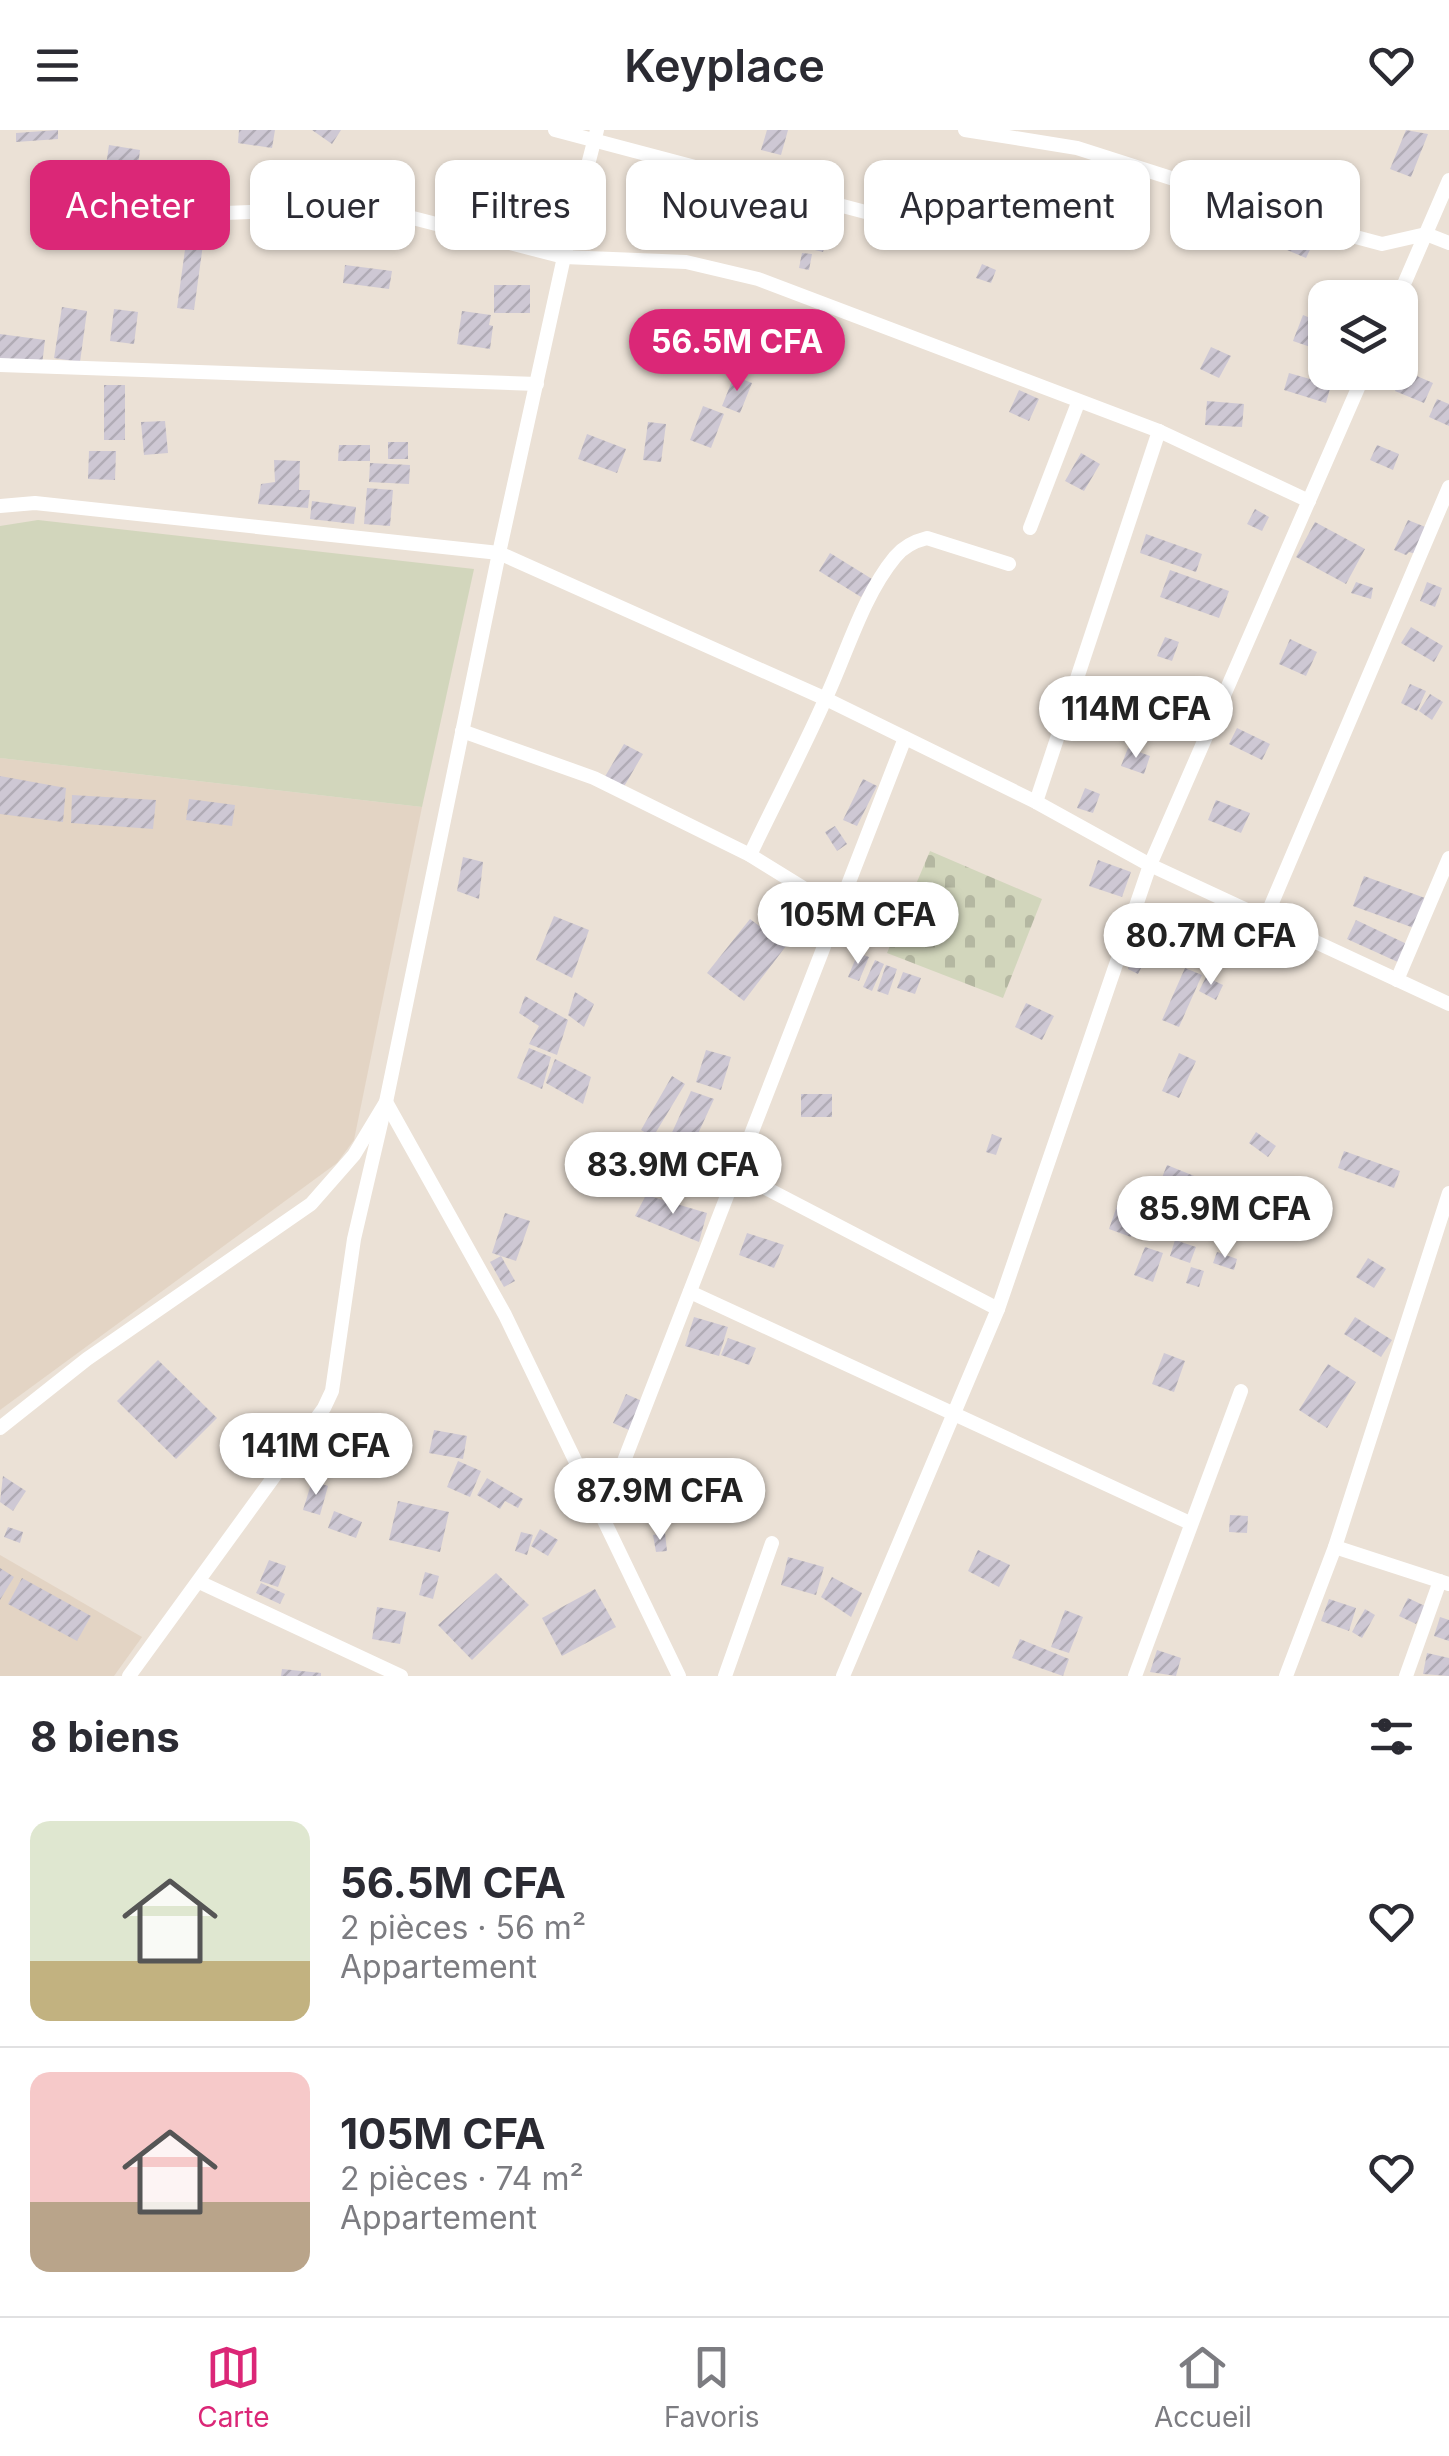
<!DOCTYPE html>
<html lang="fr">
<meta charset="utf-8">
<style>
body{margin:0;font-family:Inter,sans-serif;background:#f7f7f7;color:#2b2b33;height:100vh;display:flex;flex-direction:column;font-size:38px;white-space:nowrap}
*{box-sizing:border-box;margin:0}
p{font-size:32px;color:#7c7c81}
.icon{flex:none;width:55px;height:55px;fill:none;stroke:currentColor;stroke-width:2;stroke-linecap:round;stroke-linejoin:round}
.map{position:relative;height:1546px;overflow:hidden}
.details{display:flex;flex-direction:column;background:#fff;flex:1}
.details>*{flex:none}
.hud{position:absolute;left:30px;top:30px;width:1390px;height:90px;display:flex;gap:20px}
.fabs{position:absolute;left:1308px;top:150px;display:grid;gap:20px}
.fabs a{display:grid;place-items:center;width:110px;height:110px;border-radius:20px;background:#fff;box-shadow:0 2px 8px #0004;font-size:50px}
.price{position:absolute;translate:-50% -85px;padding:0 22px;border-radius:35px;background:#fff;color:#222;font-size:32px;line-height:65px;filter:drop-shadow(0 2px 5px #0008)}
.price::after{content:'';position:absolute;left:50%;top:60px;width:30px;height:22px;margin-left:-15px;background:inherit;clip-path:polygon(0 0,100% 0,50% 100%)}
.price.current{background:#db2777;color:#fff}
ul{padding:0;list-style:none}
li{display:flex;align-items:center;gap:30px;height:250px;padding:0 30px}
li+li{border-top:2px solid #e1e1e2}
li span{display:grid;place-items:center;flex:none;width:280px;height:200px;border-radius:20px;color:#555}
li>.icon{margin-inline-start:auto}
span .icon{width:120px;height:120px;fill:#fffc;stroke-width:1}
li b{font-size:42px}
h2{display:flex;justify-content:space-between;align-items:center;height:120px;padding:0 30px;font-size:42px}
.tag{padding:0 35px;border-radius:20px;background:#fff;box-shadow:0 2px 8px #0004;font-size:35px;line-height:90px}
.tag.current{background:#db2777;color:#fff}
header{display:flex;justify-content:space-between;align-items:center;height:130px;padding:0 30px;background:#fff;font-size:45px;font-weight:600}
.tab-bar{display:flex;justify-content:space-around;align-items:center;height:140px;border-top:2px solid #e1e1e2;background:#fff;font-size:28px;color:#7c7c81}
.tab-bar a{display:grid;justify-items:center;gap:5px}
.tab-bar .current{color:#db2777}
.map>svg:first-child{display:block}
</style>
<header><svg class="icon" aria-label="menu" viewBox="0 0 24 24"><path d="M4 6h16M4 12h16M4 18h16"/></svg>Keyplace<svg class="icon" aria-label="heart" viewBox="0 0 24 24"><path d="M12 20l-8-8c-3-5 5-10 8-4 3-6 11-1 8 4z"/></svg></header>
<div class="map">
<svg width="1449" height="1546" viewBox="0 0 1449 1546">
<defs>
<pattern id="cemetery-stones" width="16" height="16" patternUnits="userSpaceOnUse" patternTransform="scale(2.5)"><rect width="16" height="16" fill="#d2d6bc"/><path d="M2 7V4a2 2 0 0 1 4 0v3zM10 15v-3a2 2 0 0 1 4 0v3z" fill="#b4b7a1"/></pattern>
<pattern id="building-hatch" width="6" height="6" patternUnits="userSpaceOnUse" patternTransform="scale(2.5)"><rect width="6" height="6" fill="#cec8d4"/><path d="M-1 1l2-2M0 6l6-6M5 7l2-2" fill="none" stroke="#b1acb6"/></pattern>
</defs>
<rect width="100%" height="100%" fill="#ebe1d6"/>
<g fill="#e3d4c4">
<polygon points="0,628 422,677 354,1010 337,1033 0,1280"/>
<polygon points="0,1425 142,1507 114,1546 0,1546"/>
</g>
<polygon fill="url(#cemetery-stones)" points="930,721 1042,769 1003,868 887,823"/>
<polygon fill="#d2d6bc" points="38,390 474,439 422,677 0,628 0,396"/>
<g fill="url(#building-hatch)">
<polygon points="58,0 58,9 16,12 16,3"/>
<polygon points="239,0 275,0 272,18 238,13"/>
<polygon points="312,0 341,0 332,14"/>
<polygon points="767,0 788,0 781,25 761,20"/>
<polygon points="1406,0 1428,4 1411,47 1390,39"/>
<polygon points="109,15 140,20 132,82 100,77"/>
<polygon points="802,32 831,41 824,60 795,50"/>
<polygon points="885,36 909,43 898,85 873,78"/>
<polygon points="1301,92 1319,101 1306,128 1287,120"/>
<polygon points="807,94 829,99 823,122 802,117"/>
<polygon points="362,98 388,101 385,118 360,114"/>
<polygon points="187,105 204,107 194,180 177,178"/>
<polygon points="802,123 812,124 809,140 799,138"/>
<polygon points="982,134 996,140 991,153 976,148"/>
<polygon points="345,135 392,141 389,159 343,153"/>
<rect x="494" y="155" width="36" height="28"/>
<polygon points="62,177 87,181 80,232 54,228"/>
<polygon points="114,179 138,182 134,214 110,211"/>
<polygon points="462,181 491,185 489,195 493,196 490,219 457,214"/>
<polygon points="1303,185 1325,194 1325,222 1293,211"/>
<polygon points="745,191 769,196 759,236 736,230"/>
<polygon points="0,204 45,210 41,243 0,238"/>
<polygon points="1211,217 1231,226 1219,248 1200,239"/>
<polygon points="1403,240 1433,253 1424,273 1395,261"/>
<polygon points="1289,243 1331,255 1326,273 1284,260"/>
<polygon points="734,246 752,253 740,283 722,276"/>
<rect x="104" y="255" width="21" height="55"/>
<polygon points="1019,260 1039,269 1029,291 1009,282"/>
<polygon points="1437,269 1449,274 1449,296 1429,287"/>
<polygon points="1207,271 1244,274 1242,297 1205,295"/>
<polygon points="703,276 724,284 711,318 690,310"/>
<polygon points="165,291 168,323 144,325 141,292"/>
<polygon points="648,292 666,294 661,332 643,330"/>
<polygon points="587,304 626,319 617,343 578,329"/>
<rect x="388" y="312" width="20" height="17"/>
<polygon points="339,315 370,315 370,331 338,331"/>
<polygon points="1377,315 1399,324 1393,340 1370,330"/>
<polygon points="89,321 116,321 115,350 88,349"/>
<polygon points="1081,323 1100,334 1084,361 1065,351"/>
<polygon points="274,330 300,331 299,360 310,360 308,378 258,374 261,354 275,352"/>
<polygon points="370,333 410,335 409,354 369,352"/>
<polygon points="367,358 393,360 390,396 364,394"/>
<polygon points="312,371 356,377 354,394 310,389"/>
<polygon points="1255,379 1269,387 1262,401 1247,394"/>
<polygon points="1408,390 1428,398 1416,424 1409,422 1406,425 1394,420"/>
<polygon points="1315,392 1365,419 1346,454 1296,427"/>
<polygon points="1146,404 1202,424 1196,442 1140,423"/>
<polygon points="830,423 872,449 861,467 819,441"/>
<polygon points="1170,440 1229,461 1219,488 1160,467"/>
<polygon points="1356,452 1373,458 1371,469 1351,463"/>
<polygon points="1427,452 1442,458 1435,477 1420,471"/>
<polygon points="1411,497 1443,516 1434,532 1401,513"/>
<polygon points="1165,507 1179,512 1172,531 1157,526"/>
<polygon points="1290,509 1317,522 1306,546 1279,534"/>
<polygon points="1410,554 1426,561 1417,581 1401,573"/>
<polygon points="1430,564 1443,572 1432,590 1419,581"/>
<polygon points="1237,598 1270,614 1262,630 1229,614"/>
<polygon points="624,614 643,624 622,660 603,650"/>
<polygon points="1128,618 1150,626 1144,644 1121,636"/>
<polygon points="0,646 66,658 63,692 0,684"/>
<polygon points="863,649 877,656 857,696 843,690"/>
<polygon points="1085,658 1100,664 1093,683 1077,678"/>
<polygon points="72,665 156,670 153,699 71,693"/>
<polygon points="189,669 235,675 232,696 186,690"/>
<polygon points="1216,670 1250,683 1241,703 1208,690"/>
<polygon points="835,696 847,714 837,721 825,702"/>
<polygon points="463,727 483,732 479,769 457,761"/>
<polygon points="1098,730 1131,742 1122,767 1089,756"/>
<polygon points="1364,746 1425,768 1414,798 1353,776"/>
<polygon points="554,786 589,800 572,848 536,830"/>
<polygon points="750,789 786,816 744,871 707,843"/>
<polygon points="1356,790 1409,815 1400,833 1347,809"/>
<polygon points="1181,799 1200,808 1186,837 1167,827"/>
<polygon points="1136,821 1147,826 1138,844 1128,839"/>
<polygon points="858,823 869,827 859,851 848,847"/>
<polygon points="875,830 884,834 872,861 863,857"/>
<polygon points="886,835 897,839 888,865 877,861"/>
<polygon points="1185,838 1202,845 1179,897 1162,890"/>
<polygon points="903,842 921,848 915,864 897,858"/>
<polygon points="1206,847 1223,855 1216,870 1199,861"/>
<polygon points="575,862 594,874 584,897 568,885"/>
<polygon points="525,866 568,890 557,925 529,914 539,896 519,883"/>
<polygon points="1026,873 1054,886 1042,910 1015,897"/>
<polygon points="529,918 551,927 542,959 517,948"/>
<polygon points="706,920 731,927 721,960 696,952"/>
<polygon points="1179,923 1196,931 1179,968 1162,961"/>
<polygon points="555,929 591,947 583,974 546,953"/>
<polygon points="672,946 685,954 653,1007 641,1000"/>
<polygon points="691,961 714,969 690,1021 669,1009"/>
<rect x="801" y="964" width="31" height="23"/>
<polygon points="708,1002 725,1012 710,1037 693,1027"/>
<polygon points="1256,1002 1276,1016 1268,1027 1249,1013"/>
<polygon points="992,1004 1002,1008 996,1025 986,1022"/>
<polygon points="1344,1021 1400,1041 1394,1058 1338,1038"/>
<polygon points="1167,1035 1209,1052 1195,1085 1154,1068"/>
<polygon points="646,1065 707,1083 699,1112 635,1086"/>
<polygon points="1119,1070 1142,1078 1131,1107 1109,1099"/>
<polygon points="505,1083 530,1091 516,1131 492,1123"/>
<polygon points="747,1103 784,1115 774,1138 739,1125"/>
<polygon points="1175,1110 1196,1117 1190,1133 1170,1126"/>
<polygon points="1145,1117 1163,1123 1153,1152 1134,1145"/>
<polygon points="1217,1122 1237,1129 1234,1140 1213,1133"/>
<polygon points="501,1126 515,1151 504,1157 490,1132"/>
<polygon points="1368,1128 1386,1139 1374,1158 1356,1147"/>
<polygon points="1191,1137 1204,1141 1199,1157 1186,1153"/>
<polygon points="694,1187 728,1197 719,1226 685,1216"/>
<polygon points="1355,1187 1392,1210 1381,1227 1344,1204"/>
<polygon points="728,1208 756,1218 749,1235 721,1225"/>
<polygon points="1164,1223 1185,1231 1174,1262 1152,1254"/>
<polygon points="158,1230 217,1288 176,1329 117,1271"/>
<polygon points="1328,1234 1356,1252 1327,1298 1299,1280"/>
<polygon points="626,1264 642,1271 629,1300 613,1293"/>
<polygon points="434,1300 467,1306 463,1329 429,1323"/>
<polygon points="458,1331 481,1341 470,1367 447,1357"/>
<polygon points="3,1346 26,1361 13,1381 0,1372"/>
<polygon points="487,1348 523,1369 518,1378 505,1371 500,1379 477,1365"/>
<polygon points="312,1351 328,1356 320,1385 303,1380"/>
<polygon points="398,1371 449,1382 440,1422 389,1410"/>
<polygon points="334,1381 362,1392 356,1408 328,1398"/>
<polygon points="1230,1385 1248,1386 1247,1403 1229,1402"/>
<polygon points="8,1397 23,1402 20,1413 4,1407"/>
<polygon points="540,1399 558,1410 548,1426 531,1416"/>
<polygon points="521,1402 533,1405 527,1425 515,1421"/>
<polygon points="665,1403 667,1421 656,1422 653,1405"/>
<polygon points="978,1420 1010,1435 999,1457 968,1441"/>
<polygon points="788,1427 824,1437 816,1465 781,1455"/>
<polygon points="269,1430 286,1436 278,1457 260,1451"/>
<polygon points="0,1438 14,1447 0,1470"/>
<polygon points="425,1442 439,1446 433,1469 419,1465"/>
<polygon points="496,1443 529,1475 472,1530 438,1495"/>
<polygon points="832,1447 862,1463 851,1487 821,1467"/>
<polygon points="22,1448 91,1486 77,1511 8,1474"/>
<polygon points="261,1453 285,1464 280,1474 256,1463"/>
<polygon points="595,1459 616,1497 562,1526 542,1488"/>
<polygon points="1408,1468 1425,1476 1416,1494 1399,1486"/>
<polygon points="1329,1469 1356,1478 1349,1501 1321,1491"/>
<polygon points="377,1477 406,1482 400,1514 372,1509"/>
<polygon points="1365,1479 1375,1485 1362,1508 1352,1502"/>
<polygon points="1065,1480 1083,1487 1069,1523 1051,1517"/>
<polygon points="1440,1487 1449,1490 1449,1511 1434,1506"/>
<polygon points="1020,1509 1069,1529 1063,1546 1012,1528"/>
<polygon points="1157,1520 1181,1528 1176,1546 1150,1542"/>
<polygon points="1427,1523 1449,1528 1449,1546 1423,1544"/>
<polygon points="282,1539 321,1543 321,1546 281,1546"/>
</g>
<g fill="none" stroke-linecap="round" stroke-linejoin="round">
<g stroke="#fff" stroke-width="14">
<polyline points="555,0 892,89"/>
<polyline points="965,0 1077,18 1199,57 1213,57 1231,50 1248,50 1278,60 1324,95 1352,106 1382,114 1426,104 1449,113"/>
<polyline points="151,86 370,77 564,127 686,132 758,149 1159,301 1309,371"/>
<polyline points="1398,168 1449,50"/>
<polyline points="0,235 537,254"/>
<polyline points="0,376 35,373 499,423 826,569 1036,672 1150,735 1449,874"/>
<polyline points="1030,398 1078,273"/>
<polyline points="462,601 594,648 750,725 839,780"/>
<polyline points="1036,672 1159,301"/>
<path d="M 750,725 C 774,674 801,624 824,572 C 846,526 862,467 895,427 C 903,417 915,411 927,408 L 1009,434"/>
<polyline points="1266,787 1449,357"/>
<polyline points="1397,850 1449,728"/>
<polyline points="735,1042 998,1179"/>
<polyline points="690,1162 1190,1393"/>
<polyline points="0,1298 87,1229 311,1074 354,1025 386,972 505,1185 679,1546"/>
<polyline points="603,1385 905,608"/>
<polyline points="1335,1417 1449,1454"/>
<polyline points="199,1452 401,1546"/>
<polyline points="129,1546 324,1278 332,1261 354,1109 386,972 499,423 564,127 597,0"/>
<polyline points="725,1546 772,1413"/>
<polyline points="843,1546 998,1179 1150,735 1365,242"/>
<polyline points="1135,1546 1241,1261"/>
<polyline points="1286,1546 1335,1417 1449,1063"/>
<polyline points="1406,1546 1440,1451"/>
</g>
</g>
</svg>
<div class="fabs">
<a><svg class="icon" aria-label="layers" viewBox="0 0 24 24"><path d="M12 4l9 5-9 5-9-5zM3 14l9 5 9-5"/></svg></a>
</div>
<b class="price current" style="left:737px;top:264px">56.5M CFA</b>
<b class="price" style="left:1136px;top:631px">114M CFA</b>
<b class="price" style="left:858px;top:837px">105M CFA</b>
<b class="price" style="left:1211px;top:858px">80.7M CFA</b>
<b class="price" style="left:673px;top:1087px">83.9M CFA</b>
<b class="price" style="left:1225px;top:1131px">85.9M CFA</b>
<b class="price" style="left:316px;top:1368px">141M CFA</b>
<b class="price" style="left:660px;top:1413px">87.9M CFA</b>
<div class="hud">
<a class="tag current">Acheter</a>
<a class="tag">Louer</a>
<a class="tag">Filtres</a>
<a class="tag">Nouveau</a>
<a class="tag">Appartement</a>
<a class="tag">Maison</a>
</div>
</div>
<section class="details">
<h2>8 biens<svg class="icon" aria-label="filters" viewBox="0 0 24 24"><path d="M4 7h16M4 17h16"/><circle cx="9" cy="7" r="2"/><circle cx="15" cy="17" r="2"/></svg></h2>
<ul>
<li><span style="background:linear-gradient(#dfe7d0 70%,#c2b280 0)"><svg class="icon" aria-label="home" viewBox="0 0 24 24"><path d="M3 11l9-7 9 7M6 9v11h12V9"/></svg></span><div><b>56.5M CFA</b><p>2 pièces · 56 m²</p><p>Appartement</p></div><svg class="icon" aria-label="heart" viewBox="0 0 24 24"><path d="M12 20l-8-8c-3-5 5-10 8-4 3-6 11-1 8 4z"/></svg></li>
<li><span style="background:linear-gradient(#f6c9c9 65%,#b9a48a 0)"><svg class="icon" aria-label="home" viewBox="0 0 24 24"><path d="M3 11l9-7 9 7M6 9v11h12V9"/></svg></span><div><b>105M CFA</b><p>2 pièces · 74 m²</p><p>Appartement</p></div><svg class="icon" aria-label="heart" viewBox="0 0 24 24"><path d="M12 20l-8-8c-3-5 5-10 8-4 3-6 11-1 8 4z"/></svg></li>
</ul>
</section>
<nav class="tab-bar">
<a class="current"><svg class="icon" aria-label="map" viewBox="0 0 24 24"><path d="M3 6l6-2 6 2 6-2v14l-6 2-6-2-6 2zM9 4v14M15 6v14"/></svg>Carte</a>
<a><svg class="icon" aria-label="saved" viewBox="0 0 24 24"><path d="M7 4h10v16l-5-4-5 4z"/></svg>Favoris</a>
<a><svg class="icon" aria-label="home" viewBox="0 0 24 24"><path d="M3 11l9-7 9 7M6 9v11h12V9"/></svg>Accueil</a>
</nav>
